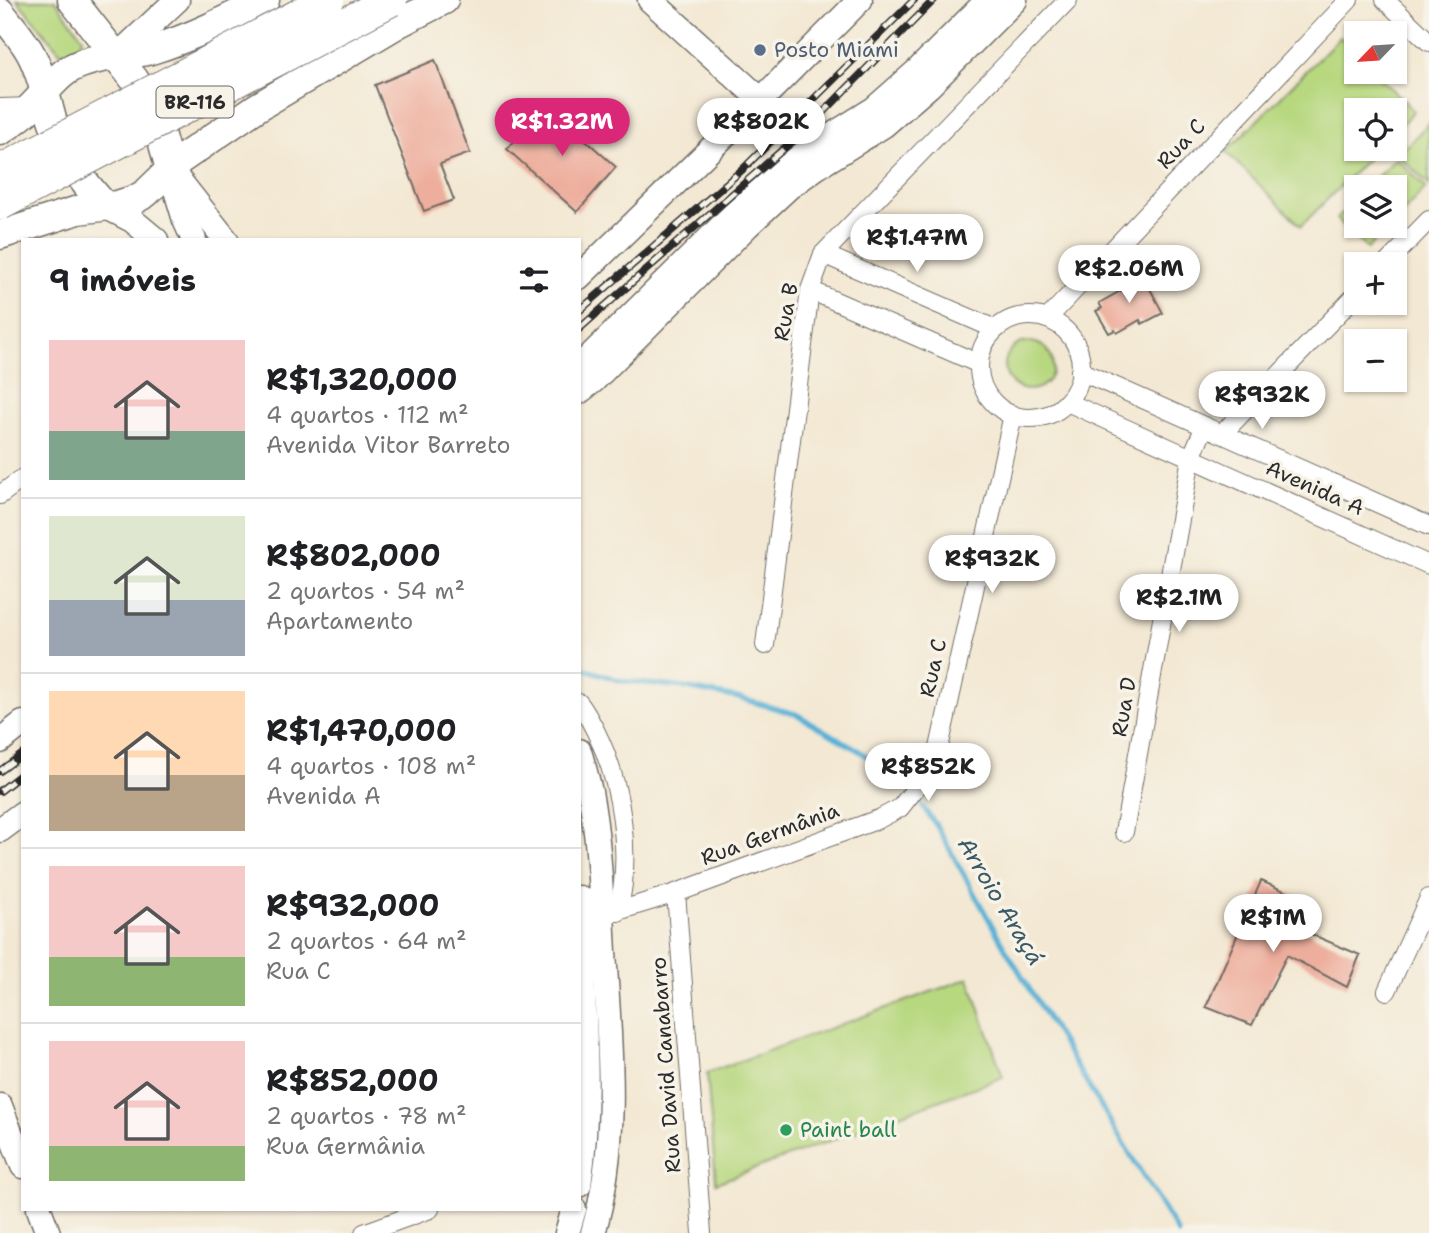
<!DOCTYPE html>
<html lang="pt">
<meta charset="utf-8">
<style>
body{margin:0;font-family:"Shantell Sans",sans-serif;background:#f6f6f6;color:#202124;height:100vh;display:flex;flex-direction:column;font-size:26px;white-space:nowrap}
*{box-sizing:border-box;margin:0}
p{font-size:23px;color:#757577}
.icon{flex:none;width:38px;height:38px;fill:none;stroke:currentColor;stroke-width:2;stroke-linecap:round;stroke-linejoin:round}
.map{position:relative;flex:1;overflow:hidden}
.drawer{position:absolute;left:21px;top:238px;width:560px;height:973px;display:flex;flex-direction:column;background:#fff;border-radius:0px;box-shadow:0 2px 5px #0004}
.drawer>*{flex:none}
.needle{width:46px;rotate:245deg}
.buttons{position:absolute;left:1344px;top:21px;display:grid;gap:14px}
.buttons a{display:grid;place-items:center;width:63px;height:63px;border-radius:0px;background:#fff;box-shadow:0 2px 5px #0004;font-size:35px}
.price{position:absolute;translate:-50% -60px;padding:0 16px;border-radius:24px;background:#fff;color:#222;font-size:23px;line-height:46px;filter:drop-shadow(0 2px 4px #0008)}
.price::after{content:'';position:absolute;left:50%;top:42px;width:21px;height:16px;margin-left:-10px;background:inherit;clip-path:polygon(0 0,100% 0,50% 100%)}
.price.selected{background:#db2777;color:#fff}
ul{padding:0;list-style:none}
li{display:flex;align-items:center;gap:21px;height:175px;padding:0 28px}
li+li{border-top:2px solid #e0e0e0}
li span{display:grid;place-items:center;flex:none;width:196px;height:140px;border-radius:0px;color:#555}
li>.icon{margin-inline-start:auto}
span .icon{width:84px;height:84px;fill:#fffc;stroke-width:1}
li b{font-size:30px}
h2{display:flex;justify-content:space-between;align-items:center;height:84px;padding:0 28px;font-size:30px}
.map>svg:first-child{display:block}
</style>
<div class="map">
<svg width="1429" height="1233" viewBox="0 0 1429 1233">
<rect width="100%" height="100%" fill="#f7f3e8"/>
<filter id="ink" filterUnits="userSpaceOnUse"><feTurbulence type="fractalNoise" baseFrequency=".0143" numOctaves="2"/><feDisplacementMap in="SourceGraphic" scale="14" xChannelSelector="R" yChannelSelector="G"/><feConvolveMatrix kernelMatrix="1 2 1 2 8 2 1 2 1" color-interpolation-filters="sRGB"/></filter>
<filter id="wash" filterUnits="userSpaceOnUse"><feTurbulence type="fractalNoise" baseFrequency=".00686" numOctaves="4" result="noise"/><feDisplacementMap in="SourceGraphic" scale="28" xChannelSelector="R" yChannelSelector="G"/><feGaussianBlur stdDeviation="1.57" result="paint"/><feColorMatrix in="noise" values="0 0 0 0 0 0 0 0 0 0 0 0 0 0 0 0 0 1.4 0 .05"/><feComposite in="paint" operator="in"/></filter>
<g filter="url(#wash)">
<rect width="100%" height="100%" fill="#f3e8d3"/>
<g fill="#b8d880" stroke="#728256" stroke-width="2">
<polygon points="17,0 55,0 83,38 75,52 60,52"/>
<polygon points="1340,37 1356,54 1356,72 1374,72 1414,111 1395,131 1395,110 1356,110 1356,149 1377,149 1301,226 1226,152"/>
<polygon points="1429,123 1429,185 1398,155"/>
<polygon points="1396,158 1426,188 1395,221 1395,187 1367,187"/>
<polygon points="1356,199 1356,226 1390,226 1367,249 1337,219"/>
<circle cx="1029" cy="366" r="24"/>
<polygon points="969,978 1003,1077 716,1183 707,1073"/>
</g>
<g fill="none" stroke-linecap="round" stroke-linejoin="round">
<polyline stroke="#58b1d5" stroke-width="5" points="579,667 622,681 681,687 738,698 796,714 861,752 908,787 936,825 1006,950 1178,1233"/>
</g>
<g id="blocks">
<g fill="#eeae9d">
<polygon points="435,60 470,153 440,164 454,200 424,211 375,85"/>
<polygon points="546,105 616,167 577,212 507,149"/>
<polygon points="1141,272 1163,313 1142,324 1140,320 1117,333 1115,330 1109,333 1096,311 1102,308 1099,303 1122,290 1119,284"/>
<polygon points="1261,881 1310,902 1299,929 1360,955 1347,987 1287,955 1252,1025 1206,1007"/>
</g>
</g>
</g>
<g filter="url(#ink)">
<use href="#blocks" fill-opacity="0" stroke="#716d66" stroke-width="2"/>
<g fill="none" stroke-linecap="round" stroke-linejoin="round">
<g stroke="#716d66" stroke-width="20">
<g id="street">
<polyline points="1385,0 1429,42"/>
<polyline points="0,108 31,107"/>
<polyline points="823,254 995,329"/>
<polyline points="1386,264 1429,220"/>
<polyline points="810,290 977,363"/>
<circle cx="1030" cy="367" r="51"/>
<polyline points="1047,319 1349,0"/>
<polyline points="1080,371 1429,526"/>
<polyline points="1067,402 1429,565"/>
<polyline points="1222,434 1356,295"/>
<polyline points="0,495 23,478"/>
<polyline points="765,645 810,290 823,254 1068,0"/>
<path d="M 579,703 C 586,712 591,722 596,732 C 622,784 632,855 618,912"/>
<polyline points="1124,832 1191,458 1205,426"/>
<polyline points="676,893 702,1233"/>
<polyline points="602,916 676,893 879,819 900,808 926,775 935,766 1013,415"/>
<polyline points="1387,991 1429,898"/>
<polyline points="364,1233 430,1209"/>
</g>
</g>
<g stroke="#716d66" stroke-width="27">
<g id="secondary">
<polyline points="650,0 761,100"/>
<polyline points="116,57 177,0"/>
<polyline points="170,169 226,240"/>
<polyline points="173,180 185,220 194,240"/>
<polyline points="105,206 132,220 156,240"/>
<polyline points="579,277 761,100 860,0"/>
<polyline points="579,367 734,214 776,175 807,151 874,109 917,71 988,0"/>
<polyline points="579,392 593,381 747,226 789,187 817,167 884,125 929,86 1015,0"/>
<polyline points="0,741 23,723"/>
<path d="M 579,751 C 583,765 587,778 590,792 C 600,845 601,899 604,952 C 610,1046 620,1141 593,1233"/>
<polyline points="0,830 23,813"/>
<path d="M 579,898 C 581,994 593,1090 579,1185"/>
<polyline points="0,1106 23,1166"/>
<polyline points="39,1209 48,1233"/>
<polyline points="567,1233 574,1209"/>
</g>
</g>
<g stroke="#716d66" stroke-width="31">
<g id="primary">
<polyline points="72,0 134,79 147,99 157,122 170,169"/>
<path d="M 0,12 C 11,26 24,40 32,56 C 42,75 46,98 52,119 C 63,155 80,179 105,206"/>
<path d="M 0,131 C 12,123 24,115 34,104 C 45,93 54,79 68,70 C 92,55 124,57 151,50 C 191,38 228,19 265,0"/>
<polyline points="0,235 78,210 117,205 136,199 146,193 180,160 256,108 399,23 444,0"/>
</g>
</g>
<use href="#street" stroke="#fff" stroke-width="18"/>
<use href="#secondary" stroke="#fff" stroke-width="24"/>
<use href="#primary" stroke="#fff" stroke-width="28"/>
<g stroke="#2b2b2b" stroke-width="8">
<g id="rail">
<polyline points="579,311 743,169 914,0"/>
<polyline points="579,329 813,123 934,0"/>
<polyline points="0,771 23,754"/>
<polyline points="0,791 23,773"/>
</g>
</g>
<use href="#rail" stroke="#f7f3e8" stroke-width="5" stroke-dasharray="16" stroke-linecap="butt"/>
<g stroke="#716d66" stroke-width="34" stroke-linecap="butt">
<g id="highway-bridge">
<polyline points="0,171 328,0"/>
<polyline points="0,204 391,0"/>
</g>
</g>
<use href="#highway-bridge" stroke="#fff" stroke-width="32"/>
</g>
</g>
<circle fill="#5c6f8a" stroke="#f7f3e8" stroke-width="2.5" cx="760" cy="50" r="7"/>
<circle fill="#2e9e5b" stroke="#f7f3e8" stroke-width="2.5" cx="786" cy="1130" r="7"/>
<g text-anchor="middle" stroke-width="7" stroke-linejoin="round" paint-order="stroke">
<rect fill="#f7f3e8" stroke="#686764" stroke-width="2" x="156.5" y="86.5" width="77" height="31" rx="5"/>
<g font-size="19" font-weight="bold" fill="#2b2b2b">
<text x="195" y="109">BR-116</text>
</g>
<g font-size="21" fill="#4e5e75" stroke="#f7f3e8" text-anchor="start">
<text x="774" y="57">Posto Miami</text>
</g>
<g font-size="21" fill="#2b2b2b" stroke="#f7f3e8">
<text transform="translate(1181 144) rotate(-47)" y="7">Rua C</text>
<text transform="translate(786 312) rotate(-80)" y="7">Rua B</text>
<text transform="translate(1315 488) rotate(24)" y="7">Avenida A</text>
<text transform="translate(933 668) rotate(-77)" y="7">Rua C</text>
<text transform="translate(1124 707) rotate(-80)" y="7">Rua D</text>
<text transform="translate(770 834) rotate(-20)" y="7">Rua Germânia</text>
<text transform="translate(666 1065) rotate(-94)" y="7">Rua David Canabarro</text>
</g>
<g font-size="21" fill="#27864d" stroke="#f7f3e8" text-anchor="start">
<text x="800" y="1137">Paint ball</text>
</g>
<g font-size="23" font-style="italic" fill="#3b5a66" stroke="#f7f3e8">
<text transform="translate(1001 901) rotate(59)" y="8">Arroio Araçá</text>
</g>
</g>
</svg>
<div class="buttons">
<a><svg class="needle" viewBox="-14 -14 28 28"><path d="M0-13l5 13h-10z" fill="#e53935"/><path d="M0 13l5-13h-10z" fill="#757577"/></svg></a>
<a><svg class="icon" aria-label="locate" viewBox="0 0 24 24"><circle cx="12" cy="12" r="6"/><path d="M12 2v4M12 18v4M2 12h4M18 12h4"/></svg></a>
<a><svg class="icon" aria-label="layers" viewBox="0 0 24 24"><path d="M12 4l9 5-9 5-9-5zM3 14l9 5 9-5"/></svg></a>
<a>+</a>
<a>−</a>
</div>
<b class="price selected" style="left:562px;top:158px">R$1.32M</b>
<b class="price" style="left:761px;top:158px">R$802K</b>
<b class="price" style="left:917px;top:274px">R$1.47M</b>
<b class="price" style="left:1129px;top:305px">R$2.06M</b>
<b class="price" style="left:1262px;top:431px">R$932K</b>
<b class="price" style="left:992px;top:595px">R$932K</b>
<b class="price" style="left:1179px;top:634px">R$2.1M</b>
<b class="price" style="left:928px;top:803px">R$852K</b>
<b class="price" style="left:1273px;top:954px">R$1M</b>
<section class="drawer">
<h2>9 imóveis<svg class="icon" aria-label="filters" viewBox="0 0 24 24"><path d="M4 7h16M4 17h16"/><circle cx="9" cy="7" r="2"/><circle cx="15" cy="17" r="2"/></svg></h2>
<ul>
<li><span style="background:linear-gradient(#f6c9c9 65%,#7fa58c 0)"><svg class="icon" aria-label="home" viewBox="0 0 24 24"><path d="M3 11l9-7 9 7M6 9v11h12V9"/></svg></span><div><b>R$1,320,000</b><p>4 quartos · 112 m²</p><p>Avenida Vitor Barreto</p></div></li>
<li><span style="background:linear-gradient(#dfe7d0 60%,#9aa5b1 0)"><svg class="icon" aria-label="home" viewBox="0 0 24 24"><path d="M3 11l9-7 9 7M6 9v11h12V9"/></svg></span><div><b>R$802,000</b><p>2 quartos · 54 m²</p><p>Apartamento</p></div></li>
<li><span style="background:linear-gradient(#ffd9b3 60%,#b9a48a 0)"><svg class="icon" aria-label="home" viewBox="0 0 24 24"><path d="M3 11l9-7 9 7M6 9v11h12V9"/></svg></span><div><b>R$1,470,000</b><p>4 quartos · 108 m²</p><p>Avenida A</p></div></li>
<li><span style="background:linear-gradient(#f6c9c9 65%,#8fb573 0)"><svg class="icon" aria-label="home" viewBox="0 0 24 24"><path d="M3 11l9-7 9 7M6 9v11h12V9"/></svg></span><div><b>R$932,000</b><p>2 quartos · 64 m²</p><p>Rua C</p></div></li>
<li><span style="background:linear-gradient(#f6c9c9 75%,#8fb573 0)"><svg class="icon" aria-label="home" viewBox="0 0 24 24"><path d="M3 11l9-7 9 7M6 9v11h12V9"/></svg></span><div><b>R$852,000</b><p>2 quartos · 78 m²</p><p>Rua Germânia</p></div></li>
</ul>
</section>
</div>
